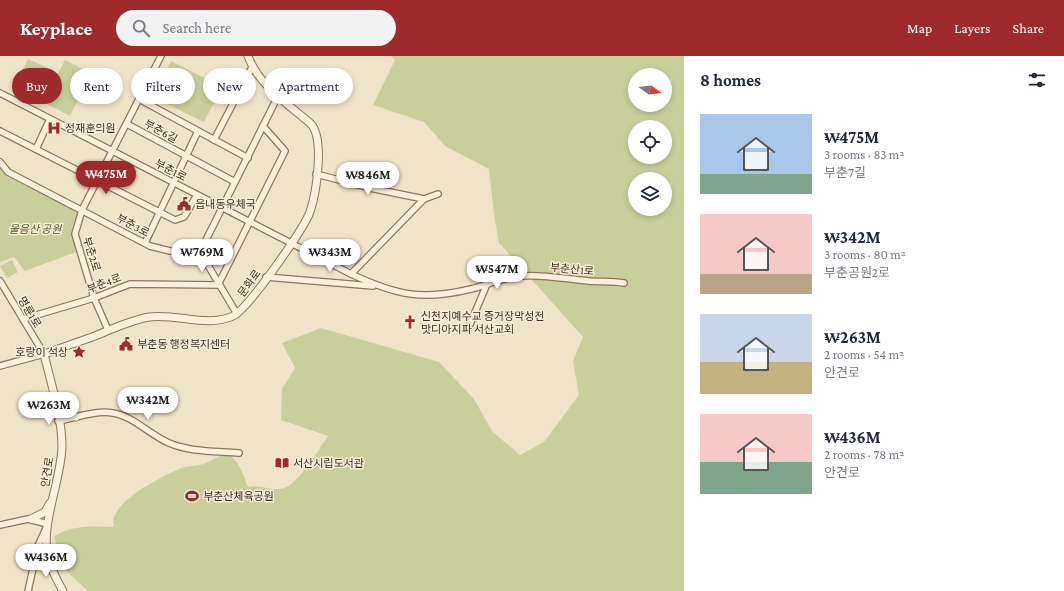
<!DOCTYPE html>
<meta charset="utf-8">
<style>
body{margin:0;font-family:"Crimson Pro","Noto Sans KR",serif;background:#f2f2f3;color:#1f2937;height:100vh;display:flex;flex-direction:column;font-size:15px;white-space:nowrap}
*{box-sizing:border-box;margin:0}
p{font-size:13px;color:#747a83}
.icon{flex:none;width:22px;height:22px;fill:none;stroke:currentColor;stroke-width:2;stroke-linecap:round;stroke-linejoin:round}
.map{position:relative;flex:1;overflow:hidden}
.details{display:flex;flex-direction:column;background:#fff;width:380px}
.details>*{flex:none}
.banner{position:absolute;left:12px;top:12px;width:380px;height:36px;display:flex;gap:8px}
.needle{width:26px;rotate:105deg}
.buttons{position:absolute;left:628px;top:12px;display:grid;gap:8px}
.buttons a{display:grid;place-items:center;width:44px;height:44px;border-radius:50%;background:#fff;box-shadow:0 2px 6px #0003;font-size:20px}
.price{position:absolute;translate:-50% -34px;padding:0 9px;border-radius:14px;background:#fff;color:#222;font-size:13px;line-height:26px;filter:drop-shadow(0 1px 2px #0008)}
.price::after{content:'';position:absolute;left:50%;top:24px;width:12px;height:9px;margin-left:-6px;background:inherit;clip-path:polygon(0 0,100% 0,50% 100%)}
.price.current{background:#9e2a2b;color:#fff}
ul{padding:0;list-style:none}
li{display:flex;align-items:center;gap:12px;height:100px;padding:0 16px}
li span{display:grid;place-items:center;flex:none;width:112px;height:80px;border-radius:0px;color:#555}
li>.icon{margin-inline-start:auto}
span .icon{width:48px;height:48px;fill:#fffc;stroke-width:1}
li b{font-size:17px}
h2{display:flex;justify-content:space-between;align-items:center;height:48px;padding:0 16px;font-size:17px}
.tag{padding:0 14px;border-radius:18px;background:#fff;box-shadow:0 2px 6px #0003;font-size:14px;line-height:36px}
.tag.current{background:#9e2a2b;color:#fff}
header{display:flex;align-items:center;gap:24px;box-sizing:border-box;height:56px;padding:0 20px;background:#9e2a2b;color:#fff}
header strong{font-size:19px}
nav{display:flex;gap:22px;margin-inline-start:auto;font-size:14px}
.search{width:280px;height:36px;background:#f2f2f3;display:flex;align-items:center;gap:10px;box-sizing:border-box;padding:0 14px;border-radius:22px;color:#747a83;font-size:15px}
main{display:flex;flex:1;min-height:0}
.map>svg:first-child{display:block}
</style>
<header>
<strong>Keyplace</strong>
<div class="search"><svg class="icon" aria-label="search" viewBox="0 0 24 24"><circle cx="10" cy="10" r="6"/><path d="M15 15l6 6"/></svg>Search here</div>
<nav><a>Map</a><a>Layers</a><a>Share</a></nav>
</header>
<main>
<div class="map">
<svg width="684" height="535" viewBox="0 0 684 535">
<rect width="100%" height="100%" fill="#f0e4c8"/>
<g fill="#c9cf9b" fill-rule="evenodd">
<path d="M 391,0 L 684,0 L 684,535 L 88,535 L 62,511 L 54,480 C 73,469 93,470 114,471 C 106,448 161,421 179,413 C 188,409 197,411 206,407 C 214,404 219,398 229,398 C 240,407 243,418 248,431 C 258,428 269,434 280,433 C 297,432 318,394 328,380 L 281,364 L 282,333 L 295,312 L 282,287 L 321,272 L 439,306 L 474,343 L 492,375 L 520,399 L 544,386 L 579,339 L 573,305 L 583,281 L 499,187 L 494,159 L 489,113 L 445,90 L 424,66 L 373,49 L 395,4 ZM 635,19 L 665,19 L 665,49 L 635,49 ZM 635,71 L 665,71 L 665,101 L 635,101 ZM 635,123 L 665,123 L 665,153 L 635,153 Z"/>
<polygon points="28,3 52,14 36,47 12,36"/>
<polygon points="65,4 92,18 70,60 43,46"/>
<polygon points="171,5 222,31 204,66 153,41"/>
<polygon points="0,112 6,120 80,156 74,176 76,196 25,215 14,201 0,206"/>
<polygon points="12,204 18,216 7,222 0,210"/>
</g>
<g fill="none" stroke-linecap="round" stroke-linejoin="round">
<g stroke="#8d765c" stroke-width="8">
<g id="minor">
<path d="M 0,37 L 351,218 C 396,239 422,245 471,233 C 488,229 504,221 521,220 C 544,218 565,223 588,225 C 600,226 611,225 624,227"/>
<polyline points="139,43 248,102"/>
<polyline points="127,68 235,126"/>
<polyline points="0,75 175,164 184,161 197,139"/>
<polyline points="214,84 252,11"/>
<polyline points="36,93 50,63"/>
<polyline points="0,106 8,116 150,190 170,195 200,196 278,40"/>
<polyline points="316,118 370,132 424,143"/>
<polyline points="145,187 198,75"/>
<polyline points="200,196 237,258"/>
<polyline points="351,218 424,143 438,138"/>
<polyline points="266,221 373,230"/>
<polyline points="0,225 44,298 0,310"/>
<polyline points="23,263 94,242 130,228 218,229 285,95 263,70"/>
<polyline points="468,273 487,228"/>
<polyline points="108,274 94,242 75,178 82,154 161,0"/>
<path d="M 58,365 C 75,362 96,354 113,357 C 133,360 150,379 169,387 C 190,396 216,395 239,397"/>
<polyline points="0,469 28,463 48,468 38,490 28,535"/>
</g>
</g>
<g stroke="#8d765c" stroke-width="9">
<g id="tertiary">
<polyline points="56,352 76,361"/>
<polyline points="31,463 45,456 50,447"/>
<path d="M 63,535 C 56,523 49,510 47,496 C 42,466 61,423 62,391 C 62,360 51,328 44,298 C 61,292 78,286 95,280 C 112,273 131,264 149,261 C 177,257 206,272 233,260 C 248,253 303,174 310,156 C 316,138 325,84 311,68 C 288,48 259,30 248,0"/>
</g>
</g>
<use href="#minor" stroke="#faf1dc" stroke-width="5.5"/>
<use href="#tertiary" stroke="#faf1dc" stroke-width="7"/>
</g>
<defs>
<g id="hospital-bare" transform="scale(1.08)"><path d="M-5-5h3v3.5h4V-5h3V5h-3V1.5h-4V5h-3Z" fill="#9e2a2b" stroke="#f7eed8" stroke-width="2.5" paint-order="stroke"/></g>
<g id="civic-bare" transform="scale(1.08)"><path d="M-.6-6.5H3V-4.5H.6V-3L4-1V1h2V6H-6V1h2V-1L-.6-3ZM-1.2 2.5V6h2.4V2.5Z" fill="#9e2a2b" stroke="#f7eed8" stroke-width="2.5" paint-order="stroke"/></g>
<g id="church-bare" transform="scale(1.08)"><path d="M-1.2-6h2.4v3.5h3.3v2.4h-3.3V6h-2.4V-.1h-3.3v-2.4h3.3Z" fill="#9e2a2b" stroke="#f7eed8" stroke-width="2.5" paint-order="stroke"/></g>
<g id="sight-bare" transform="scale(1.08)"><path d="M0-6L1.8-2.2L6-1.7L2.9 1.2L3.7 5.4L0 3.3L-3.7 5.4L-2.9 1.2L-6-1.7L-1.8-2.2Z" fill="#9e2a2b" stroke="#f7eed8" stroke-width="2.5" paint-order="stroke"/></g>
<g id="library-bare" transform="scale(1.08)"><path d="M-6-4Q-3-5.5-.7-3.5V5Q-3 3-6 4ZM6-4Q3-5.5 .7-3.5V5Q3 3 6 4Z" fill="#9e2a2b" stroke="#f7eed8" stroke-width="2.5" paint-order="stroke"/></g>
<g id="stadium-bare" transform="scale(1.08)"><path d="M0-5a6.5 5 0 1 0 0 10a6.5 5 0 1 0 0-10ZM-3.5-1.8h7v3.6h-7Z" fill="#9e2a2b" stroke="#f7eed8" stroke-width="2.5" paint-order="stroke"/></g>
</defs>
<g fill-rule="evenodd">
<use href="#hospital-bare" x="54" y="72"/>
<use href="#civic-bare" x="184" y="148"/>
<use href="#church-bare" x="410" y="266"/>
<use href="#civic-bare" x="126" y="288"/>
<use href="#sight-bare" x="79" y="296"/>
<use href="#library-bare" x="282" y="407"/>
<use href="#stadium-bare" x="192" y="440"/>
</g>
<g text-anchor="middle" stroke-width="3" stroke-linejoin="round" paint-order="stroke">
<g font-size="11" fill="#3d2e20" stroke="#f7eed8" text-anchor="start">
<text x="65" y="76">정재훈의원</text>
<text x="195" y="152">읍내동우체국</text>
<text x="421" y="264">신천지예수교 증거장막성전<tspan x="421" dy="13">맛디아지파 서산교회</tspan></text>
<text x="137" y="292">부춘동 행정복지센터</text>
<text x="68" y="300" text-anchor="end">호랑이 석상</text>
<text x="293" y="411">서산시립도서관</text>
<text x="203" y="444">부춘산체육공원</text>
</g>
<g font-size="11" fill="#3d2e20" stroke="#f7eed8">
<text transform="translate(161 75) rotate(28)" y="4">부춘6길</text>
<text transform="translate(171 114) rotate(27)" y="4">부춘1로</text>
<text transform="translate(133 169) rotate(28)" y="4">부춘3로</text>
<text transform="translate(92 198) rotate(73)" y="4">부춘2로</text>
<text transform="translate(572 213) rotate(5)" y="4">부춘산1로</text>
<text transform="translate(104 227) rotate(-21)" y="4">부춘4로</text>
<text transform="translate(249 227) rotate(-54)" y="4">문화로</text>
<text transform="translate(30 256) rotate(59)" y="4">명륜1로</text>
<text transform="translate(47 416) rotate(-81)" y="4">안견로</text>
</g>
<g font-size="11" font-style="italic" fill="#4d5a26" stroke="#f7eed8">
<text x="35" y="177">울음산 공원</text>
</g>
</g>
</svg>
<div class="buttons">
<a><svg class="needle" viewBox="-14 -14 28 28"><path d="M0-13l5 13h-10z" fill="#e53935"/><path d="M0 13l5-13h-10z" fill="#747a83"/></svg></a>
<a><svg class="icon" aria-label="locate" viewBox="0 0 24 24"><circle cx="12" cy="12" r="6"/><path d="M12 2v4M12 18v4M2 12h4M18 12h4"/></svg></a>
<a><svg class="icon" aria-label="layers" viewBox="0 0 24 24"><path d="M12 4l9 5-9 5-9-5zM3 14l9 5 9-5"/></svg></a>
</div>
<b class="price current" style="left:106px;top:139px">₩475M</b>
<b class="price" style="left:368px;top:140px">₩846M</b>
<b class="price" style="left:202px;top:217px">₩769M</b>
<b class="price" style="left:330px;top:217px">₩343M</b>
<b class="price" style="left:497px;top:234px">₩547M</b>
<b class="price" style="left:148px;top:365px">₩342M</b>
<b class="price" style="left:49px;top:370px">₩263M</b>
<b class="price" style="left:46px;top:522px">₩436M</b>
<div class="banner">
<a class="tag current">Buy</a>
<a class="tag">Rent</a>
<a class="tag">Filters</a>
<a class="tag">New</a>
<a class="tag">Apartment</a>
</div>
</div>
<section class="details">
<h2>8 homes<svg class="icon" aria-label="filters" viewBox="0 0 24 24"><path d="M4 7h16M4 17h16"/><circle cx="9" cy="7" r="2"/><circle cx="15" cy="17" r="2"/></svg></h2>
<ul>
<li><span style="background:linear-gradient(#a9c7e8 75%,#7fa58c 0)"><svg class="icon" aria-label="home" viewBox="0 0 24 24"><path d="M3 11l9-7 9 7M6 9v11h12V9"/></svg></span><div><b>₩475M</b><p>3 rooms · 83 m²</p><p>부춘7길</p></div></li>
<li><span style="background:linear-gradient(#f6c9c9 75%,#b9a48a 0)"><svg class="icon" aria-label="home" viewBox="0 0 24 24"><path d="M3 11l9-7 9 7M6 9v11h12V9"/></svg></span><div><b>₩342M</b><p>3 rooms · 80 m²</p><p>부춘공원2로</p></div></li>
<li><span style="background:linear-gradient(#c9d6e8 60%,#c2b280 0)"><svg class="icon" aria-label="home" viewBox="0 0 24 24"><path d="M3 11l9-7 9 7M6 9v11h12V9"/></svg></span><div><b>₩263M</b><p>2 rooms · 54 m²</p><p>안견로</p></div></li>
<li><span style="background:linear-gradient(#f6c9c9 60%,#7fa58c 0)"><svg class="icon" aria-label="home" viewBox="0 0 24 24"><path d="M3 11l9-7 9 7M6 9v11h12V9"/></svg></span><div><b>₩436M</b><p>2 rooms · 78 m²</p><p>안견로</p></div></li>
</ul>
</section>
</main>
